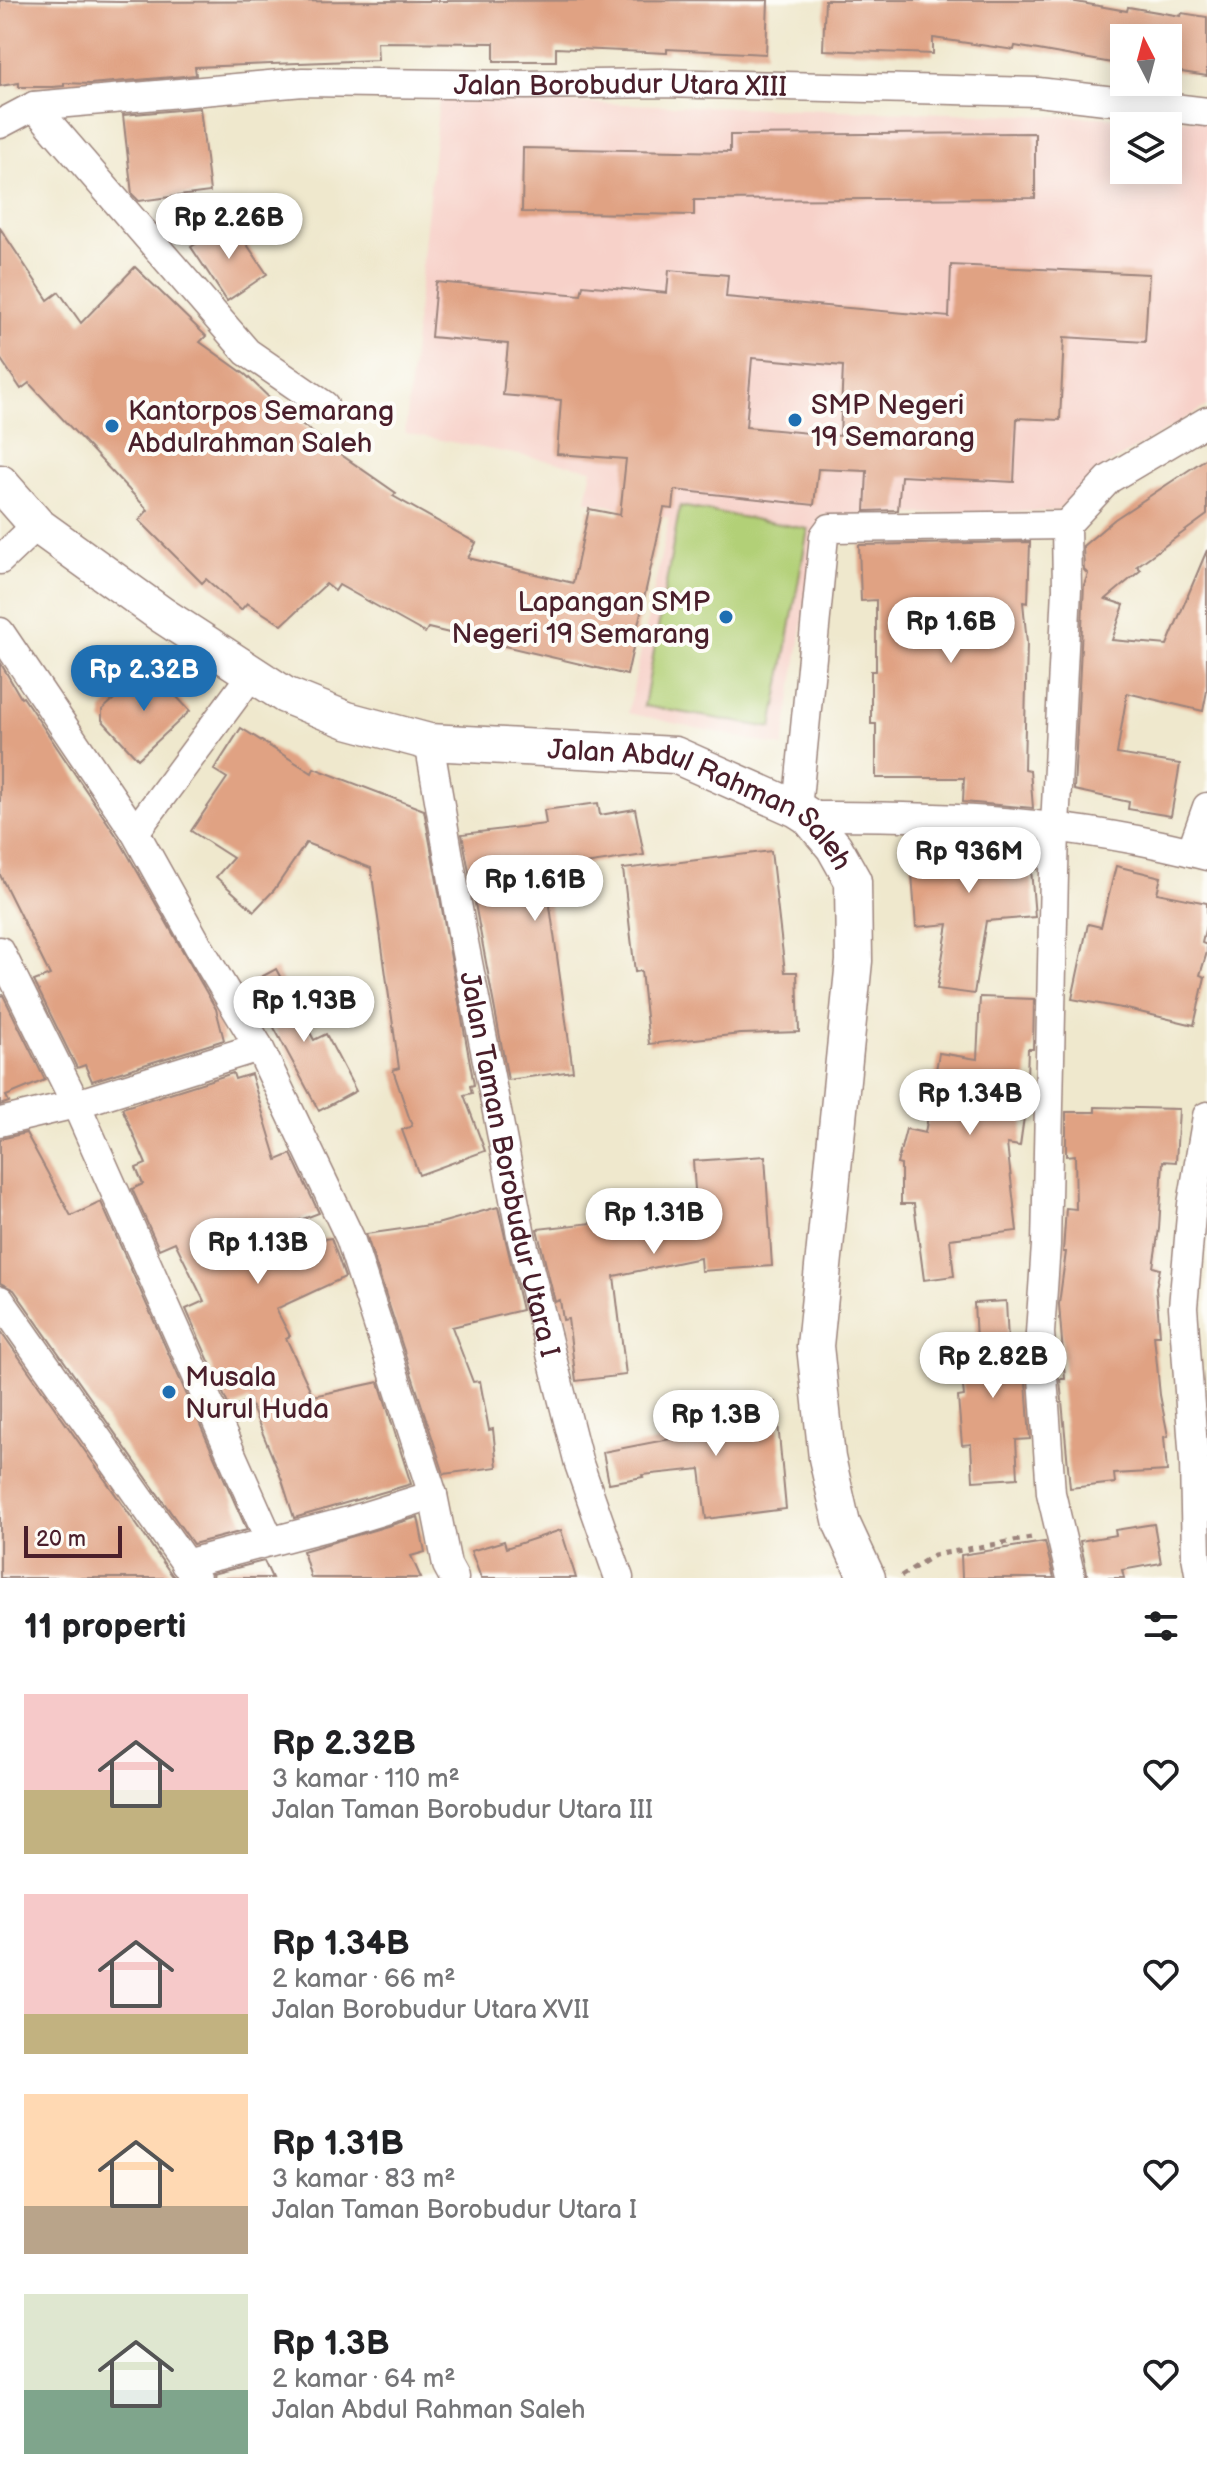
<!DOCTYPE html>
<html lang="id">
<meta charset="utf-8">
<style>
body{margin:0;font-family:"Balsamiq Sans",sans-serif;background:#f6f6f6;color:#202124;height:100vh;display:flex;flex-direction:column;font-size:30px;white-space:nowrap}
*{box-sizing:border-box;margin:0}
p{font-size:26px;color:#757577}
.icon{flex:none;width:44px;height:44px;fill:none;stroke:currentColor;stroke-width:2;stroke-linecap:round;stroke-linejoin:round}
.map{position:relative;height:1578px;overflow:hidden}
.details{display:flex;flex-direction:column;background:#fff;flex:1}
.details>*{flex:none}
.needle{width:52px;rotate:354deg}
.controls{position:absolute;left:1110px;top:24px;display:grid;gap:16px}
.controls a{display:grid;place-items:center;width:72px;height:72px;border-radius:0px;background:#fff;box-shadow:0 4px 20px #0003;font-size:40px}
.scale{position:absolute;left:24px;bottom:20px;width:98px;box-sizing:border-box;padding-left:8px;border:4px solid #4a1f2b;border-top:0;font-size:22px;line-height:28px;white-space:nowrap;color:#4a1f2b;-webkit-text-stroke:6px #fdfcf7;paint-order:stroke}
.price{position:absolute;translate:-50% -68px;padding:0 18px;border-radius:28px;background:#fff;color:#222;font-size:26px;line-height:52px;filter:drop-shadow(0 2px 4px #0008)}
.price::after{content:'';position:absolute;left:50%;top:48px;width:24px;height:18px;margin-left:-12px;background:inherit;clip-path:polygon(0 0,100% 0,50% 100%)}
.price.on{background:#1f6fb2;color:#fff}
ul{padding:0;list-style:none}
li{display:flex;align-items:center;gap:24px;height:200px;padding:0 24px}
li span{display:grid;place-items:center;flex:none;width:224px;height:160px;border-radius:0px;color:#555}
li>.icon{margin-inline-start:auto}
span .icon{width:96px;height:96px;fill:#fffc;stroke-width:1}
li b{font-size:34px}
h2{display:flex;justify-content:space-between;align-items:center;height:96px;padding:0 24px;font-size:34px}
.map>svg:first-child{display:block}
</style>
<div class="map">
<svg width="1207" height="1578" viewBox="0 0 1207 1578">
<rect width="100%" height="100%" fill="#fdfcf7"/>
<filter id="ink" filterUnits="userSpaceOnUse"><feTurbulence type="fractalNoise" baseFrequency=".0125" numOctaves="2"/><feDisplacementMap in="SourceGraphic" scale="16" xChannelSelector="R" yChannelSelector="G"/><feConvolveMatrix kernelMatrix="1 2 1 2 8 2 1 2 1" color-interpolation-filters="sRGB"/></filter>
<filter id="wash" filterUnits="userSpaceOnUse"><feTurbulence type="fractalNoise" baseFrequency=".006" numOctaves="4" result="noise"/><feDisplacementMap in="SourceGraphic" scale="32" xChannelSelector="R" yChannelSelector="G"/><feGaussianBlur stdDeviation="1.8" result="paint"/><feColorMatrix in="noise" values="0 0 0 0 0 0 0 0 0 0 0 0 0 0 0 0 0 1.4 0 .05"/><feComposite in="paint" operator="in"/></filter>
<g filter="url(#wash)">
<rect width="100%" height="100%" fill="#efe8cd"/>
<path fill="#f7d1c9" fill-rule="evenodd" d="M 439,99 L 1207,120 L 1207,406 L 1104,467 L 1057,511 L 820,516 L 783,747 L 628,713 L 669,518 L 586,501 L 592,469 L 405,433 ZM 1124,126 L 1168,126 L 1168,170 L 1124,170 Z"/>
<polygon fill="#b2d077" stroke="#7e7851" stroke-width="2" points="680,506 808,529 772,728 644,706"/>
<g id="blocks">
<g fill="#e0a283" fill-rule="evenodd">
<polygon points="0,0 121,2 768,0 766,54 667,49 667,53 556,48 556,61 494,61 494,43 377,42 378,60 195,67 196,75 90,84 64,83 64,86 52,87 19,87 19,83 0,86"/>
<polygon points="825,0 1065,0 1127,11 1128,7 1181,16 1182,13 1207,17 1207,76 1169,70 1168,74 1168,38 1124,38 1124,70 1117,69 1118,64 1015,46 1014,50 933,38 933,54 823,50"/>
<polygon points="200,108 210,192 139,201 132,194 123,115"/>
<polygon points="1035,133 1035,198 694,200 694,215 522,212 523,148 730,152 730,135"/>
<polygon points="231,221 267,274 227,301 191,247"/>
<path d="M 0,228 L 48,300 L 59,292 L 81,323 L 135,267 L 206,336 L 200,342 L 246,375 L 284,412 L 285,411 L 321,439 L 320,440 L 396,493 L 393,496 L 476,543 L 468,558 L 573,583 L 589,509 L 620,515 L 626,459 L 557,454 L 561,400 L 503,395 L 508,344 L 431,337 L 436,282 L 581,295 L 583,285 L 667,293 L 669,270 L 728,275 L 726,297 L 949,317 L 951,265 L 1149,274 L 1145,342 L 1064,337 L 1060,420 L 1017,418 L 1014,482 L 901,476 L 898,510 L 865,511 L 867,471 L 818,469 L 814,505 L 675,490 L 673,509 L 664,508 L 627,675 L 428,628 L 425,633 L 339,585 L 335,591 L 326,584 L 282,625 L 247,603 L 241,610 L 206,579 L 202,583 L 139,520 L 148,510 L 29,383 L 21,389 L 0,358 ZM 752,358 L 843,366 L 840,436 L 746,427 Z"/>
<polygon points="1207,458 1207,515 1137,566 1141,570 1106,599 1124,605 1112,640 1167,645 1207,550 1207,691 1203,711 1127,693 1117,754 1180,764 1171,816 1128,809 1129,802 1074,790 1084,585 1088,574 1084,570 1083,546 1115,519"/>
<polygon points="1030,542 1028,603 1023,602 1027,643 1024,769 1030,770 1033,808 963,802 964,778 876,778 876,724 871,724 871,671 876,671 876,600 861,601 859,545"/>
<polygon points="0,662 21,698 23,697 120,841 216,1009 224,1040 92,1081 85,1065 77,1068 34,981 50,975 0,875"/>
<polygon points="149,667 190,711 138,759 102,720 102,710"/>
<polygon points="241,728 312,773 314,768 424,810 474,1085 470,1086 472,1093 464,1095 485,1151 419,1175 402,1130 412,1126 393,1070 399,1068 371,868 306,843 274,890 254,911 216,877 233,858 191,831 227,778 214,770"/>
<polygon points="598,803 600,815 635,809 644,855 545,870 573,1071 508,1080 462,834 546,824 544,810"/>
<polygon points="909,834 1036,842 1037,869 1031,869 1035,917 986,921 974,994 937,989 948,924 916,927"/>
<polygon points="771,851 785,972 797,972 799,1032 741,1034 649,1044 641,971 635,972 623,869"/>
<polygon points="1116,866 1161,877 1157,893 1207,903 1207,921 1202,943 1207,945 1207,952 1200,975 1205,977 1194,1025 1127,1009 1072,999 1088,924 1101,927"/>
<polygon points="276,969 314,1040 326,1034 356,1091 319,1111 250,983"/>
<polygon points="3,995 45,1080 6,1096 9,1102 0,1105 0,996"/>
<polygon points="980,997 1034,999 1033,1049 1028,1049 1026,1103 1020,1146 1007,1144 1017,1231 950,1239 954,1276 924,1280 914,1204 901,1204 901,1165 897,1164 906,1129 925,1133 939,1053 977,1059"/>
<polygon points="233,1073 235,1079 251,1074 277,1160 291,1154 319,1213 249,1239 252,1249 331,1238 345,1277 276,1309 290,1336 286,1338 313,1396 379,1382 411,1484 294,1518 282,1480 249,1400 230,1409 186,1309 204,1301 175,1242 159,1249 132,1189 143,1184 136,1168 146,1164 122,1108"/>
<polygon points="1095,1107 1179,1109 1176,1162 1163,1161 1159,1229 1153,1267 1160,1269 1156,1288 1160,1335 1154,1335 1160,1395 1168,1436 1164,1437 1167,1471 1114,1474 1115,1483 1070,1488 1060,1379 1065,1379 1059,1304 1066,1252 1063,1252 1066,1208 1076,1209 1075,1155 1066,1156 1066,1112 1095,1112"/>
<polygon points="26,1133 71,1216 101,1202 247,1530 193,1544 14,1290 0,1283 0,1139"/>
<polygon points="765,1156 772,1266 701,1271 700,1258 614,1276 626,1375 576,1381 568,1319 563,1320 560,1300 555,1302 537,1229 610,1221 612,1235 697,1218 693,1161"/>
<polygon points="498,1207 522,1310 452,1327 473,1382 480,1381 489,1430 493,1429 497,1467 444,1474 366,1234 437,1224"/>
<polygon points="1006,1301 1010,1383 1026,1382 1030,1439 1016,1440 1018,1478 973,1481 971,1444 962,1445 958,1397 964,1396 962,1378 978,1377 974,1303"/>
<polygon points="0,1330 172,1575 175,1578 0,1578"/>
<polygon points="776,1402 786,1509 706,1519 700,1469 642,1475 643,1477 609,1483 603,1452 675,1438 672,1412"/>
<polygon points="418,1517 425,1552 411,1556 421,1578 311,1578 303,1551"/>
<polygon points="1154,1524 1161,1563 1122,1570 1124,1578 1088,1578 1080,1541 1116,1535 1115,1530"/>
<polygon points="561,1530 576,1578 481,1578 471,1551 504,1541 506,1548"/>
<polygon points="1045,1542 1054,1578 962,1578 961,1555"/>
<polygon points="264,1561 272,1578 213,1578 212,1574"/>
</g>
</g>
</g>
<g filter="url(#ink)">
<use href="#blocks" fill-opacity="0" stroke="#9c847c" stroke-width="2"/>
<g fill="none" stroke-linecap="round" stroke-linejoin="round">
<g stroke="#9c847c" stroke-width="31">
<g id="minor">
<polyline points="34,106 247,352 324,405"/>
<path id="s1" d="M 0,124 L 34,106 L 303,82 L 527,85 L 661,83 L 1038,92 L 1207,112"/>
<polyline points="0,560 37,525"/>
<polyline points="0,632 135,832 199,947 259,1047 350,1238 433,1495 447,1565 454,1578"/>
<path id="s2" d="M 429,742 L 462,932 L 522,1240 L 579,1464 L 619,1578"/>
<polyline points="797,809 824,536 830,528 1066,525"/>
<path d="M 808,816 C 943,815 1076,821 1207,856"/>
<polyline points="135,832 252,674"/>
<polyline points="1191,852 1207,807"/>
<polyline points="0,951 76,1104 270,1541"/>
<polyline points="0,1122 76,1104 259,1047"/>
<polyline points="0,1300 196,1578"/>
<polyline points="185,1564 349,1521 433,1495"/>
<polyline points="1071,1578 1051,1493 1040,1333 1046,1245 1055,826 1067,589 1066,525 1109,479 1207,421"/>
<polyline points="1200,1578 1196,1556 1194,1462 1183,1307 1192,1204 1207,1116"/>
</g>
</g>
<g stroke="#9c847c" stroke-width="39">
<g id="tertiary">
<path id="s3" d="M 0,483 L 37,525 L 162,615 L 285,695 L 347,720 L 429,742 L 675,755 L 797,809 L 808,816 L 834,847 L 853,881 L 854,961 L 815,1346 L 827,1458 L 842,1524 L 867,1578"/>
</g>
</g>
<polyline stroke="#9c847c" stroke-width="5" stroke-dasharray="6 6" stroke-linecap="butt" points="901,1576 934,1555 1031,1538"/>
<use href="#minor" stroke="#fff" stroke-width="28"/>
<use href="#tertiary" stroke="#fff" stroke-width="36"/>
</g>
</g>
<g fill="#1f6fb2" stroke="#fdfcf7" stroke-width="3">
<circle cx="795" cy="420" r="8"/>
<circle cx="112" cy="426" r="8"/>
<circle cx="726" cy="617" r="8"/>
<circle cx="169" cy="1392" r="8"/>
</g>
<g text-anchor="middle" stroke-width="8" stroke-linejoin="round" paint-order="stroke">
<g font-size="28" fill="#4a1f2b" stroke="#fdfcf7">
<text dy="10" stroke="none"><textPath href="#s1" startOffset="626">Jalan Borobudur Utara XIII</textPath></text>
<text dy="10" stroke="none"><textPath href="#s3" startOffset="796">Jalan Abdul Rahman Saleh</textPath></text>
<text dy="10" stroke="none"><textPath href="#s2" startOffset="430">Jalan Taman Borobudur Utara I</textPath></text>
</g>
<g font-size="28" fill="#4a1f2b" stroke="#fdfcf7" text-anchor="start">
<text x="811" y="414">SMP Negeri<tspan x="811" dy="32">19 Semarang</tspan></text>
<text x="128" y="420">Kantorpos Semarang<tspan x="128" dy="32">Abdulrahman Saleh</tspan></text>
<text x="710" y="611" text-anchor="end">Lapangan SMP<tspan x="710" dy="32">Negeri 19 Semarang</tspan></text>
<text x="185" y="1386">Musala<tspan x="185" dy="32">Nurul Huda</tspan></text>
</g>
</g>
</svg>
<div class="controls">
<a><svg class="needle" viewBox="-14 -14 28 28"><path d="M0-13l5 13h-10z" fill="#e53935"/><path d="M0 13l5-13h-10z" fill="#757577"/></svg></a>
<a><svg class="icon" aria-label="layers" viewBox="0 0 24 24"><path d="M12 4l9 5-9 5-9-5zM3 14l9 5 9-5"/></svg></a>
</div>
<div class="scale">20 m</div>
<b class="price" style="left:229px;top:261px">Rp 2.26B</b>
<b class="price" style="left:951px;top:665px">Rp 1.6B</b>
<b class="price on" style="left:144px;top:713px">Rp 2.32B</b>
<b class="price" style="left:969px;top:895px">Rp 936M</b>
<b class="price" style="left:535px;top:923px">Rp 1.61B</b>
<b class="price" style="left:304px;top:1044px">Rp 1.93B</b>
<b class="price" style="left:970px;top:1137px">Rp 1.34B</b>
<b class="price" style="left:654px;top:1256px">Rp 1.31B</b>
<b class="price" style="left:258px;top:1286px">Rp 1.13B</b>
<b class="price" style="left:993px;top:1400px">Rp 2.82B</b>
<b class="price" style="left:716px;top:1458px">Rp 1.3B</b>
</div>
<section class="details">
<h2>11 properti<svg class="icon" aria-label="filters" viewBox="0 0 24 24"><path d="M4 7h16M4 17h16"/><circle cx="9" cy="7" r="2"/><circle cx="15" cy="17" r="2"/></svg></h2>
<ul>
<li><span style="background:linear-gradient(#f6c9c9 60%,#c2b280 0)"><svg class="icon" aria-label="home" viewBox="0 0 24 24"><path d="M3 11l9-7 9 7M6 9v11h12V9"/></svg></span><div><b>Rp 2.32B</b><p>3 kamar · 110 m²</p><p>Jalan Taman Borobudur Utara III</p></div><svg class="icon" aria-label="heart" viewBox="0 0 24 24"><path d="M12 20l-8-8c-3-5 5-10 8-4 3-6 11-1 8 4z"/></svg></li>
<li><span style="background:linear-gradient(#f6c9c9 75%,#c2b280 0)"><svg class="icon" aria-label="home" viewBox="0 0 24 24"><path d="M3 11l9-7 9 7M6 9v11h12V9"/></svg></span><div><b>Rp 1.34B</b><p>2 kamar · 66 m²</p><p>Jalan Borobudur Utara XVII</p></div><svg class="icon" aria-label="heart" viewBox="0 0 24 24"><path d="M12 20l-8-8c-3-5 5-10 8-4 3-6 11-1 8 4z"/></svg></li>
<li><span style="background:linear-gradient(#ffd9b3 70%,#b9a48a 0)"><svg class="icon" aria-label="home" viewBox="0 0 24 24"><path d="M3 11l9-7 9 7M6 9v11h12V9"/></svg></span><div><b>Rp 1.31B</b><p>3 kamar · 83 m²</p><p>Jalan Taman Borobudur Utara I</p></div><svg class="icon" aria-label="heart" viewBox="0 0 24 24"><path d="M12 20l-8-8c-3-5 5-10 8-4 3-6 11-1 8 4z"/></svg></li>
<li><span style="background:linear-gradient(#dfe7d0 60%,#7fa58c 0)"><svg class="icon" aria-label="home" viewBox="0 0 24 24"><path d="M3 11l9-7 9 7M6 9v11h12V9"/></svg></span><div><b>Rp 1.3B</b><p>2 kamar · 64 m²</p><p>Jalan Abdul Rahman Saleh</p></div><svg class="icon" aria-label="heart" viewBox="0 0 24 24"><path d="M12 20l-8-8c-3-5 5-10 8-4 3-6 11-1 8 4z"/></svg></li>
</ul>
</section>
